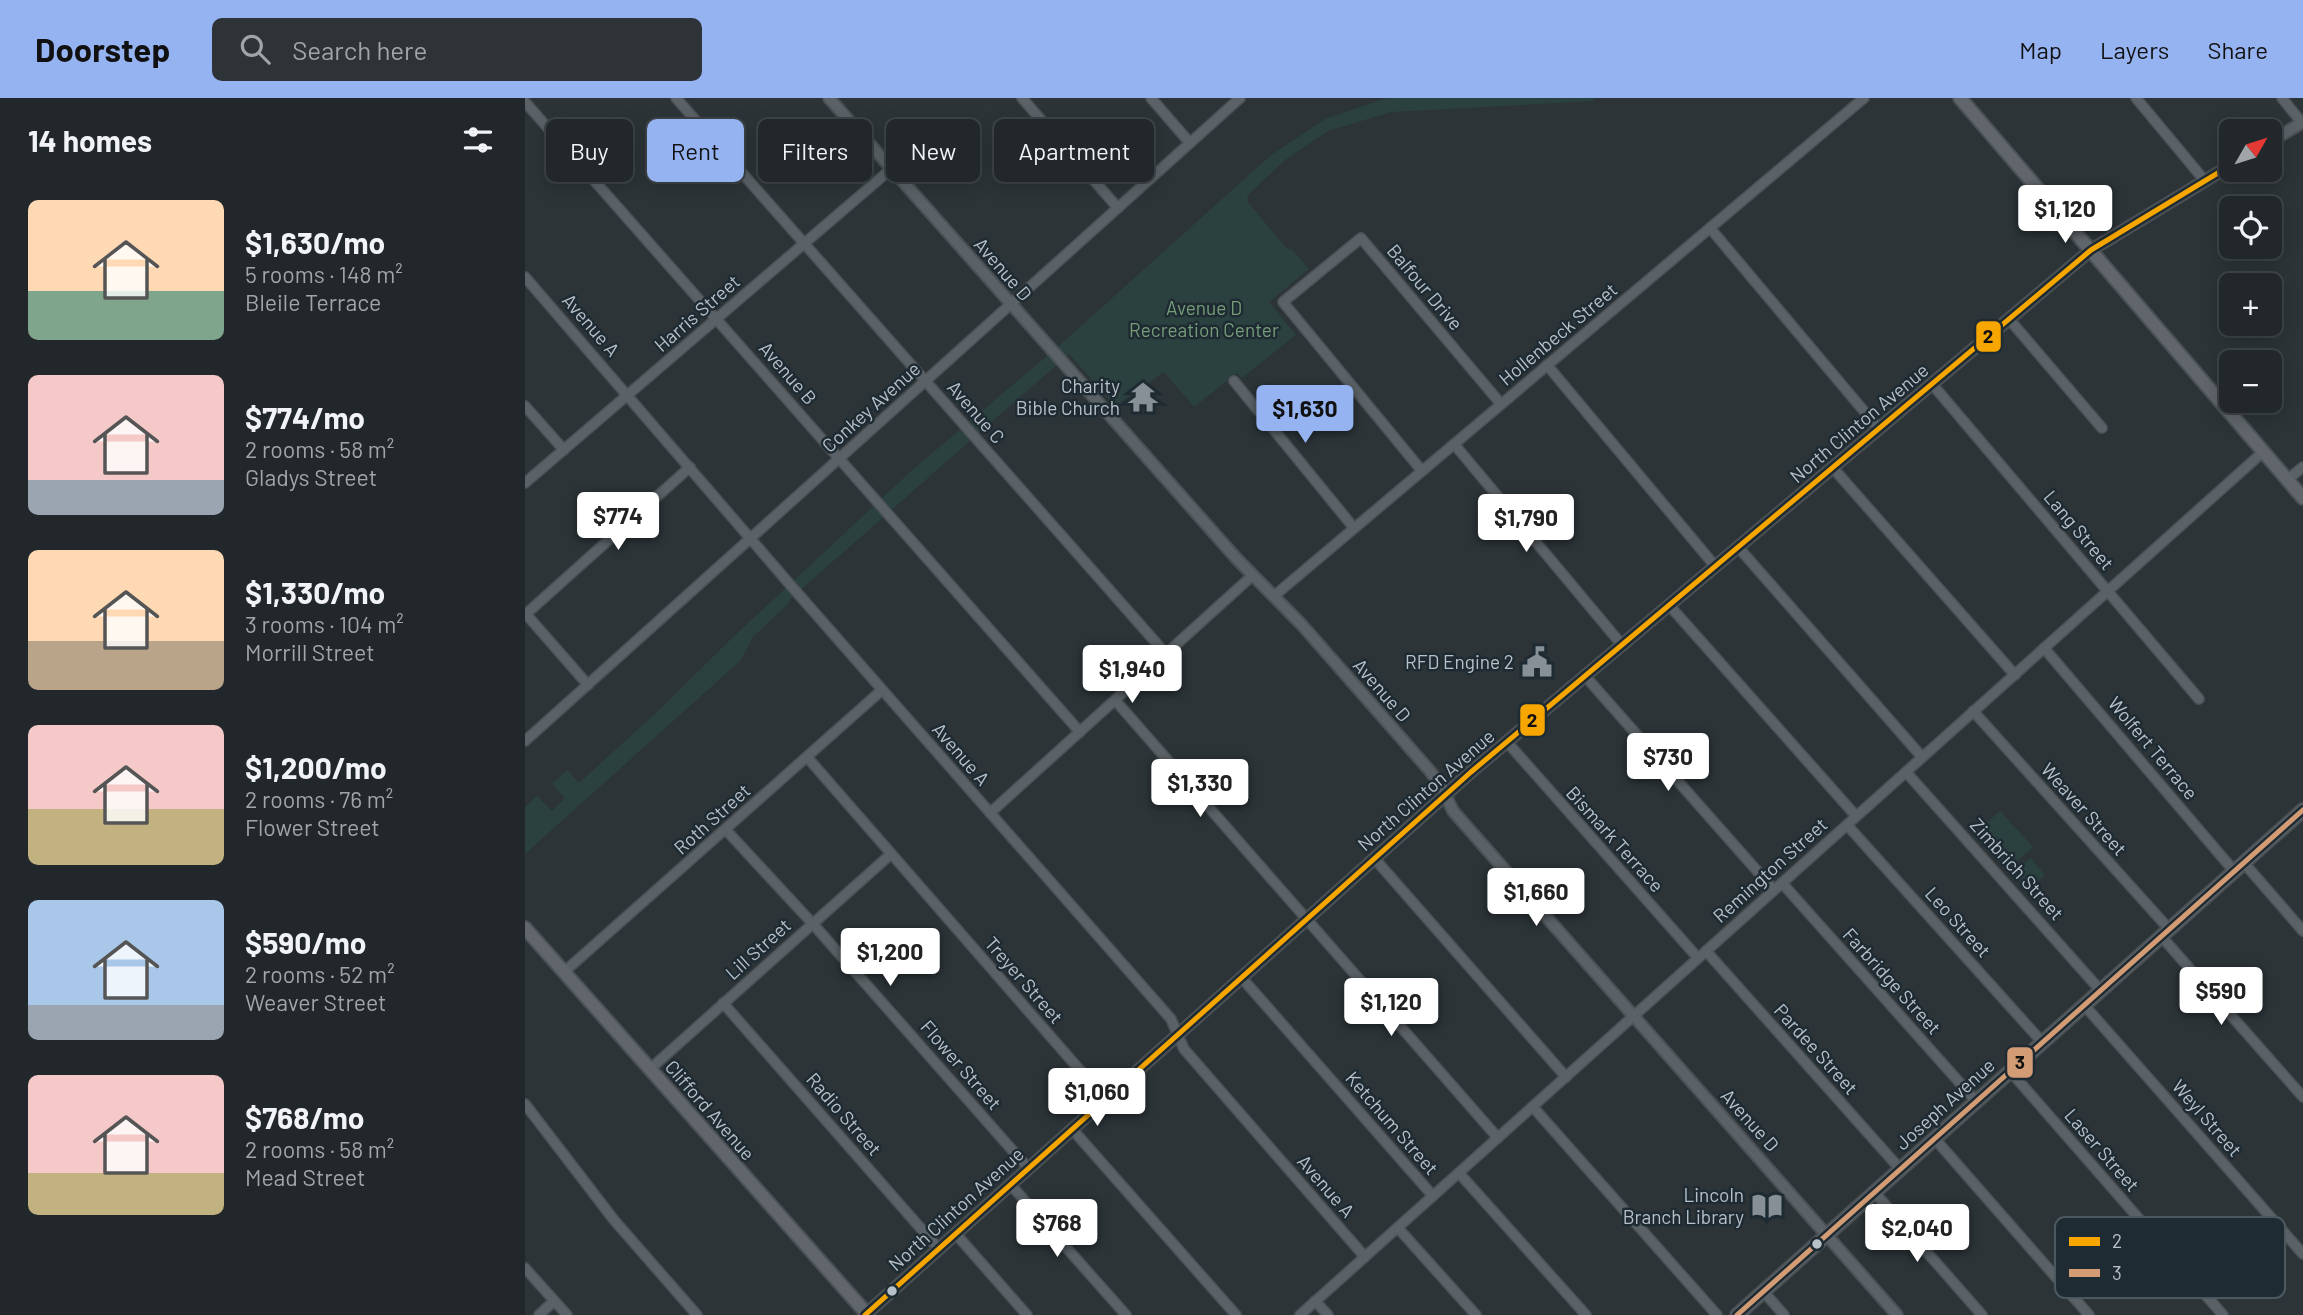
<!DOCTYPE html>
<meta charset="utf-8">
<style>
body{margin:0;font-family:Barlow,sans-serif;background:#2d3336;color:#f1f3f6;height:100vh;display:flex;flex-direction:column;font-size:26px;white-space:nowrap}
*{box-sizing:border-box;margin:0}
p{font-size:23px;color:#a2a5a8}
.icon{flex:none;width:38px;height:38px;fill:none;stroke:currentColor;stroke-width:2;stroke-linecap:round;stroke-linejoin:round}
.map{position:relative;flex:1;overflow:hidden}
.panel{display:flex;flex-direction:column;background:#21272a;width:525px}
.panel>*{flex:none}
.top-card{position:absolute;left:21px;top:21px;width:665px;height:63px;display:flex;gap:14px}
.needle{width:46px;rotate:51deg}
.buttons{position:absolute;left:1694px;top:21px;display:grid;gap:14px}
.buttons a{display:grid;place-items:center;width:63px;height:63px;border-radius:10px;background:#21272a;box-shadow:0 4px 18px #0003,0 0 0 2px #3e4447;font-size:35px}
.price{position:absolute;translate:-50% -60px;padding:0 16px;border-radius:7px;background:#fff;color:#222;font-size:23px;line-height:46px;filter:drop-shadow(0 2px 4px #0008)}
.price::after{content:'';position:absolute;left:50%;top:42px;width:21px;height:16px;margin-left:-10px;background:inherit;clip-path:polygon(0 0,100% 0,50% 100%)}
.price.current{background:#95b2f1;color:#111}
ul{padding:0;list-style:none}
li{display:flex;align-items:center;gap:21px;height:175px;padding:0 28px}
li span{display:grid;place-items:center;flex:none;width:196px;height:140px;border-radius:10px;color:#555}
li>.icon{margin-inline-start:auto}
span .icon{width:84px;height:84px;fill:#fffc;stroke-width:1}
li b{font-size:30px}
h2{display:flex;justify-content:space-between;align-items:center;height:84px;padding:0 28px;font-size:30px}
.chip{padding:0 24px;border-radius:10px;background:#21272a;box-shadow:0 4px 18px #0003,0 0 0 2px #3e4447;font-size:24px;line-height:63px}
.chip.current{background:#95b2f1;color:#111}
header{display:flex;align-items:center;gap:42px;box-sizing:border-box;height:98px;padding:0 35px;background:#95b2f1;color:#111}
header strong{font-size:33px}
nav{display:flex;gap:38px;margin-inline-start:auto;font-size:24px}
.search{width:490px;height:63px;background:#2d3336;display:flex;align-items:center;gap:18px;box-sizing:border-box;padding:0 24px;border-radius:10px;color:#a2a5a8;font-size:26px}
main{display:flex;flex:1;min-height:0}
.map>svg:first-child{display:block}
</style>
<header>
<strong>Doorstep</strong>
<div class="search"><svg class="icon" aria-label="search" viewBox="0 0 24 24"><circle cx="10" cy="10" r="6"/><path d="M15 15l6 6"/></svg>Search here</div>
<nav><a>Map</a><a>Layers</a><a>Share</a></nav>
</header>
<main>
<section class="panel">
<h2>14 homes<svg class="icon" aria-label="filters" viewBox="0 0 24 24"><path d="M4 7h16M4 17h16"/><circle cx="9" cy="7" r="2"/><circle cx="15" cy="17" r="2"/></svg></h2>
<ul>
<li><span style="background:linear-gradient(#ffd9b3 65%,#7fa58c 0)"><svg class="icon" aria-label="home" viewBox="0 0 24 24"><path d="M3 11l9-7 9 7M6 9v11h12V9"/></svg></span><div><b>$1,630/mo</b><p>5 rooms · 148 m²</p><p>Bleile Terrace</p></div></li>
<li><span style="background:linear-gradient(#f6c9c9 75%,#9aa5b1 0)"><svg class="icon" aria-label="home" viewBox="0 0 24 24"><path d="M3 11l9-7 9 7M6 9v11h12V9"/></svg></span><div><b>$774/mo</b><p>2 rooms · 58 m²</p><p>Gladys Street</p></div></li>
<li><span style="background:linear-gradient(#ffd9b3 65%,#b9a48a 0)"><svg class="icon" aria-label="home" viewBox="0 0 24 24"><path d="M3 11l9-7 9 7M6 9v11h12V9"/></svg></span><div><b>$1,330/mo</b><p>3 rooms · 104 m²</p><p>Morrill Street</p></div></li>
<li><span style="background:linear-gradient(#f6c9c9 60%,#c2b280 0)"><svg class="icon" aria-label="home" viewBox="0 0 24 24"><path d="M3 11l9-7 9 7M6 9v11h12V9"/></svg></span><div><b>$1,200/mo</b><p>2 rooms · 76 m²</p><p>Flower Street</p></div></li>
<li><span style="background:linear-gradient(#a9c7e8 75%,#9aa5b1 0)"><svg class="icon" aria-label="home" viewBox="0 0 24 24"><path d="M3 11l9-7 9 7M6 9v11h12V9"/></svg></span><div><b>$590/mo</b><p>2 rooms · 52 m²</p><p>Weaver Street</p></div></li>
<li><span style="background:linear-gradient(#f6c9c9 70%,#c2b280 0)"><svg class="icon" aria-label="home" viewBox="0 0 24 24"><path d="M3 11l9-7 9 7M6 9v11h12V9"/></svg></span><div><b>$768/mo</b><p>2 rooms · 58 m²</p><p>Mead Street</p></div></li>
</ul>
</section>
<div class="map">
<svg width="1778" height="1217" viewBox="0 0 1778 1217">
<rect width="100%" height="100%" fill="#2c3438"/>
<g fill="#2b413f">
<polygon points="862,0 1069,0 1068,3 866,14 803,33 760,62 723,97 722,103 763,152 766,150 784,171 744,204 771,237 717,280 712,275 669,309 639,274 590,308 544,256 264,502 265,504 228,539 216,562 0,756 0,709 12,698 27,713 40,700 27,686 42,672 54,685 133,613 204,543 385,374 536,246 746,57 800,21"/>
<polygon points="1475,713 1508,749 1482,772 1449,736"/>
<polygon points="1506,760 1520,777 1502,792 1488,775"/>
</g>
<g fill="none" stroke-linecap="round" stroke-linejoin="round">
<g stroke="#4a5053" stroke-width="12">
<g id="minor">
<polyline points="151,0 641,556"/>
<polyline points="497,0 593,110"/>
<polyline points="626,0 665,45"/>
<polyline points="1611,0 1680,83"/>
<polyline points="1757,0 1777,25"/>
<polyline points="0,4 555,634"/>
<polyline points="1185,130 1354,331"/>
<polyline points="0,179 268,490 646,921 659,951 840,1159"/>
<polyline points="1484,221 1577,330"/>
<polyline points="1022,267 1190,468"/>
<polyline points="709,283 829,430"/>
<polyline points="1407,286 1674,601"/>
<polyline points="0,308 39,352"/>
<polyline points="929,346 1097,547"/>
<polyline points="1308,370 1490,577"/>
<polyline points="897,373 758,204 836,140 976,306"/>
<polyline points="1762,382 1778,369"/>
<polyline points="0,385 366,71"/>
<polyline points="1213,449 1397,659"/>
<polyline points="749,498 1339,0"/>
<polyline points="1144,507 1331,718"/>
<polyline points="0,515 63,587"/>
<polyline points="1,516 165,369"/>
<polyline points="1519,550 1709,773"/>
<polyline points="1060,578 1249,792"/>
<polyline points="590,602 973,1040"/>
<polyline points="1448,613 1644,831"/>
<polyline points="0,643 715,0"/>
<polyline points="982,644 1173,860"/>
<polyline points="282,659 580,1001"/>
<polyline points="1381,674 1576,893"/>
<polyline points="465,715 728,477"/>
<polyline points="1322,727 1518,945"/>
<polyline points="201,732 288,826 503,1070"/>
<polyline points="849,760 1041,979"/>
<polyline points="1719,765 1778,833"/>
<polyline points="1257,785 1451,1003"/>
<polyline points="1636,838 1778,999"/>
<polyline points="1181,853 1376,1072"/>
<polyline points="39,874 357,592"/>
<polyline points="716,879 908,1098"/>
<polyline points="198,905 413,1150"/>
<polyline points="1560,908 1778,1156"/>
<polyline points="124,972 366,756"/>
<polyline points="1485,973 1698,1217"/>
<polyline points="0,1006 89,1122 172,1217"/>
<polyline points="1008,1009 1192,1217"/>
<polyline points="547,1031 711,1217"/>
<polyline points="1410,1041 1564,1217"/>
<polyline points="934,1075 1061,1217"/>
<polyline points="485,1086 601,1217"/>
<polyline points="1350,1095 1457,1217"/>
<polyline points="873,1130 951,1217"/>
<polyline points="430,1135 502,1217"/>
<polyline points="0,1170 42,1217"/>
<polyline points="1238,1193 1259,1217"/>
<polyline points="790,1203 803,1217"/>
<polyline points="14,1217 29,1203"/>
<polyline points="775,1217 1738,354"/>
</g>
</g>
<g stroke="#4a5053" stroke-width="14">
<g id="tertiary">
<polyline points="304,0 711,460 777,527 905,673 916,688 928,713 1372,1217"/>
<polyline points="1745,44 1778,24"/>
<polyline points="340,1217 946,674 1566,152 1706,67"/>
</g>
</g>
<g stroke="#4a5053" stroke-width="16">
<g id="secondary">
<polyline points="1435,0 1778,400"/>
<polyline points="0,830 343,1217"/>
<polyline points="1212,1217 1778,712"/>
</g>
</g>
<use href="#minor" stroke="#5b6267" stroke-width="9"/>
<use href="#tertiary" stroke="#5b6267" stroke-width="10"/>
<use href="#secondary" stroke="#60666b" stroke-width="12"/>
<g stroke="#1f2b33" stroke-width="10">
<polyline id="bus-1" points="340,1217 946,674 1566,152 1706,67"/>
</g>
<g stroke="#1f2b33" stroke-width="10">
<polyline id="bus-2" points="1212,1217 1778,712"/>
</g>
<use href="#bus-1" stroke="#f7a600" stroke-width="5"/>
<use href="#bus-2" stroke="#d39c74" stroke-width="5"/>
</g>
<defs>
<g id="temple-bare" transform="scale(2.415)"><path d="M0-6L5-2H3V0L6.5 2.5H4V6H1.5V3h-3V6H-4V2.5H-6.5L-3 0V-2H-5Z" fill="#869096" stroke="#1f2b33" stroke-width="2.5" paint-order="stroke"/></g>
<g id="civic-bare" transform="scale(2.415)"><path d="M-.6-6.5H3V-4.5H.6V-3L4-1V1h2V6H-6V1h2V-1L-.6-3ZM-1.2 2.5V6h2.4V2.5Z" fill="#869096" stroke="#1f2b33" stroke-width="2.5" paint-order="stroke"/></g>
<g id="library-bare" transform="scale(2.415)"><path d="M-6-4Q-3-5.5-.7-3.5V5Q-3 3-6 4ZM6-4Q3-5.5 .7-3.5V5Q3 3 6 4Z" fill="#869096" stroke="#1f2b33" stroke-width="2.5" paint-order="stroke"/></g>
</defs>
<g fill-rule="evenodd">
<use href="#temple-bare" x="618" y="299"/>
<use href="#civic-bare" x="1012" y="564"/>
<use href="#library-bare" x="1242" y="1108"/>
</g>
<g fill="#b6c1c9" stroke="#1f2b33" stroke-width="2.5">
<circle cx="1292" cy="1146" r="6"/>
<circle cx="367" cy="1193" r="6"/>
</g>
<g text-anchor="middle" stroke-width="5" stroke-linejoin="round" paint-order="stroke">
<g font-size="19" fill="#b6c1c9" stroke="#1f2b33">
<text transform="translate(478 171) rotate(49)" y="7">Avenue D</text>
<text transform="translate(900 189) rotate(50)" y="7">Balfour Drive</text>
<text transform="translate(172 215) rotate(-41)" y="7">Harris Street</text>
<text transform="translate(66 227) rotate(49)" y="7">Avenue A</text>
<text transform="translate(1033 236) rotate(-40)" y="7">Hollenbeck Street</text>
<text transform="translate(263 275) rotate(49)" y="7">Avenue B</text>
<text transform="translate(346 309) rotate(-42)" y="7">Conkey Avenue</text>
<text transform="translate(451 314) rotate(49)" y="7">Avenue C</text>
<text transform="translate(1334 325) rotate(-40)" y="7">North Clinton Avenue</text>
<text transform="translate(1554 432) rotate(50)" y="7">Lang Street</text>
<text transform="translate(857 592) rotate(49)" y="7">Avenue D</text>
<text transform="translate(1628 650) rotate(50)" y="7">Wolfert Terrace</text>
<text transform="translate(436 656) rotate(49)" y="7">Avenue A</text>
<text transform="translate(901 692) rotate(-41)" y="7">North Clinton Avenue</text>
<text transform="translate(1559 711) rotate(48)" y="7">Weaver Street</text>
<text transform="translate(187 721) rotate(-42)" y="7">Roth Street</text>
<text transform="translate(1090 741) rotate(48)" y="7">Bismark Terrace</text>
<text transform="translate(1492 771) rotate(48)" y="7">Zimbrich Street</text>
<text transform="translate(1245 772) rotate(-42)" y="7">Remington Street</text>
<text transform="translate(1433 824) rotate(48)" y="7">Leo Street</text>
<text transform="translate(233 851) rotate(-42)" y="7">Lill Street</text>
<text transform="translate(499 882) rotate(49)" y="7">Treyer Street</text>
<text transform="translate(1367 883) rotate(48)" y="7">Farbridge Street</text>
<text transform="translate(1291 951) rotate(48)" y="7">Pardee Street</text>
<text transform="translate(436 967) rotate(49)" y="7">Flower Street</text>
<text transform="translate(1420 1006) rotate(-42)" y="7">Joseph Avenue</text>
<text transform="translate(185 1012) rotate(49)" y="7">Clifford Avenue</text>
<text transform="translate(319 1016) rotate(49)" y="7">Radio Street</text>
<text transform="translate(1682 1020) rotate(49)" y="7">Weyl Street</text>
<text transform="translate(1225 1022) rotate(48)" y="7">Avenue D</text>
<text transform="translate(867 1025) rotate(49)" y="7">Ketchum Street</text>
<text transform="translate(1577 1052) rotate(49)" y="7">Laser Street</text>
<text transform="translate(801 1088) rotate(49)" y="7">Avenue A</text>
<text transform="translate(431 1111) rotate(-42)" y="7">North Clinton Avenue</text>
</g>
<g font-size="19" fill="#769d78" stroke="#1f2b33">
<text x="679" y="217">Avenue D<tspan x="679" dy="22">Recreation Center</tspan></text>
</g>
<g font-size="19" fill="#b6c1c9" stroke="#1f2b33" text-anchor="end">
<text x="595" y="295">Charity<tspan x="595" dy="22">Bible Church</tspan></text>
<text x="989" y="571">RFD Engine 2</text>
<text x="1219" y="1104">Lincoln<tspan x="1219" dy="22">Branch Library</tspan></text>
</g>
</g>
<rect x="1530" y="1119" width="230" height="81" rx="10" fill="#1f2b33" stroke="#4c5860" stroke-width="2"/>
<rect x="1544" y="1139" width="31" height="9" fill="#f7a600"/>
<rect x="1544" y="1171" width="31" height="8" fill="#d39c74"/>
<g font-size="19" fill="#b6c1c9">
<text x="1587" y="1150">2</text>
<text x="1587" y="1182">3</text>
</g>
<g stroke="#1f2b33" stroke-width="2.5">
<rect x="1450" y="222" width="27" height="33" rx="7" fill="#f7a600"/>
<rect x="994" y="605" width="27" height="34" rx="7" fill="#f7a600"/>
<rect x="1481" y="948" width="28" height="33" rx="7" fill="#d39c74"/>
</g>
<g font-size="19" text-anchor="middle" font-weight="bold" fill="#111">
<text x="1463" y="245">2</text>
<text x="1007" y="629">2</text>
<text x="1495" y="971">3</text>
</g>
</svg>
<div class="buttons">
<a><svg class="needle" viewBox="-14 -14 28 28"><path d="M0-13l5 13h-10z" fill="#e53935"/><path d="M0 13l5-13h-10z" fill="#a2a5a8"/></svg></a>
<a><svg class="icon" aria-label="locate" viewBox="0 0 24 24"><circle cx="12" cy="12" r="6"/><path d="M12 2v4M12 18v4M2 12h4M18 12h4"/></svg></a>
<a>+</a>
<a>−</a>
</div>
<b class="price" style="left:1540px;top:147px">$1,120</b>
<b class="price current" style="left:780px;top:347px">$1,630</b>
<b class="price" style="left:93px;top:454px">$774</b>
<b class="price" style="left:1001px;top:456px">$1,790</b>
<b class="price" style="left:607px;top:607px">$1,940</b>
<b class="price" style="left:1143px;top:695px">$730</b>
<b class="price" style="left:675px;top:721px">$1,330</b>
<b class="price" style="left:1011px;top:830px">$1,660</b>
<b class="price" style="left:365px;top:890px">$1,200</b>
<b class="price" style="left:1696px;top:929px">$590</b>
<b class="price" style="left:866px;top:940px">$1,120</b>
<b class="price" style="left:572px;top:1030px">$1,060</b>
<b class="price" style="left:532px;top:1161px">$768</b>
<b class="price" style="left:1392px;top:1166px">$2,040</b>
<div class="top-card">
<a class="chip">Buy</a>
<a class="chip current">Rent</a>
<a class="chip">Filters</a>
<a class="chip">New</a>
<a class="chip">Apartment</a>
</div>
</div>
</main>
